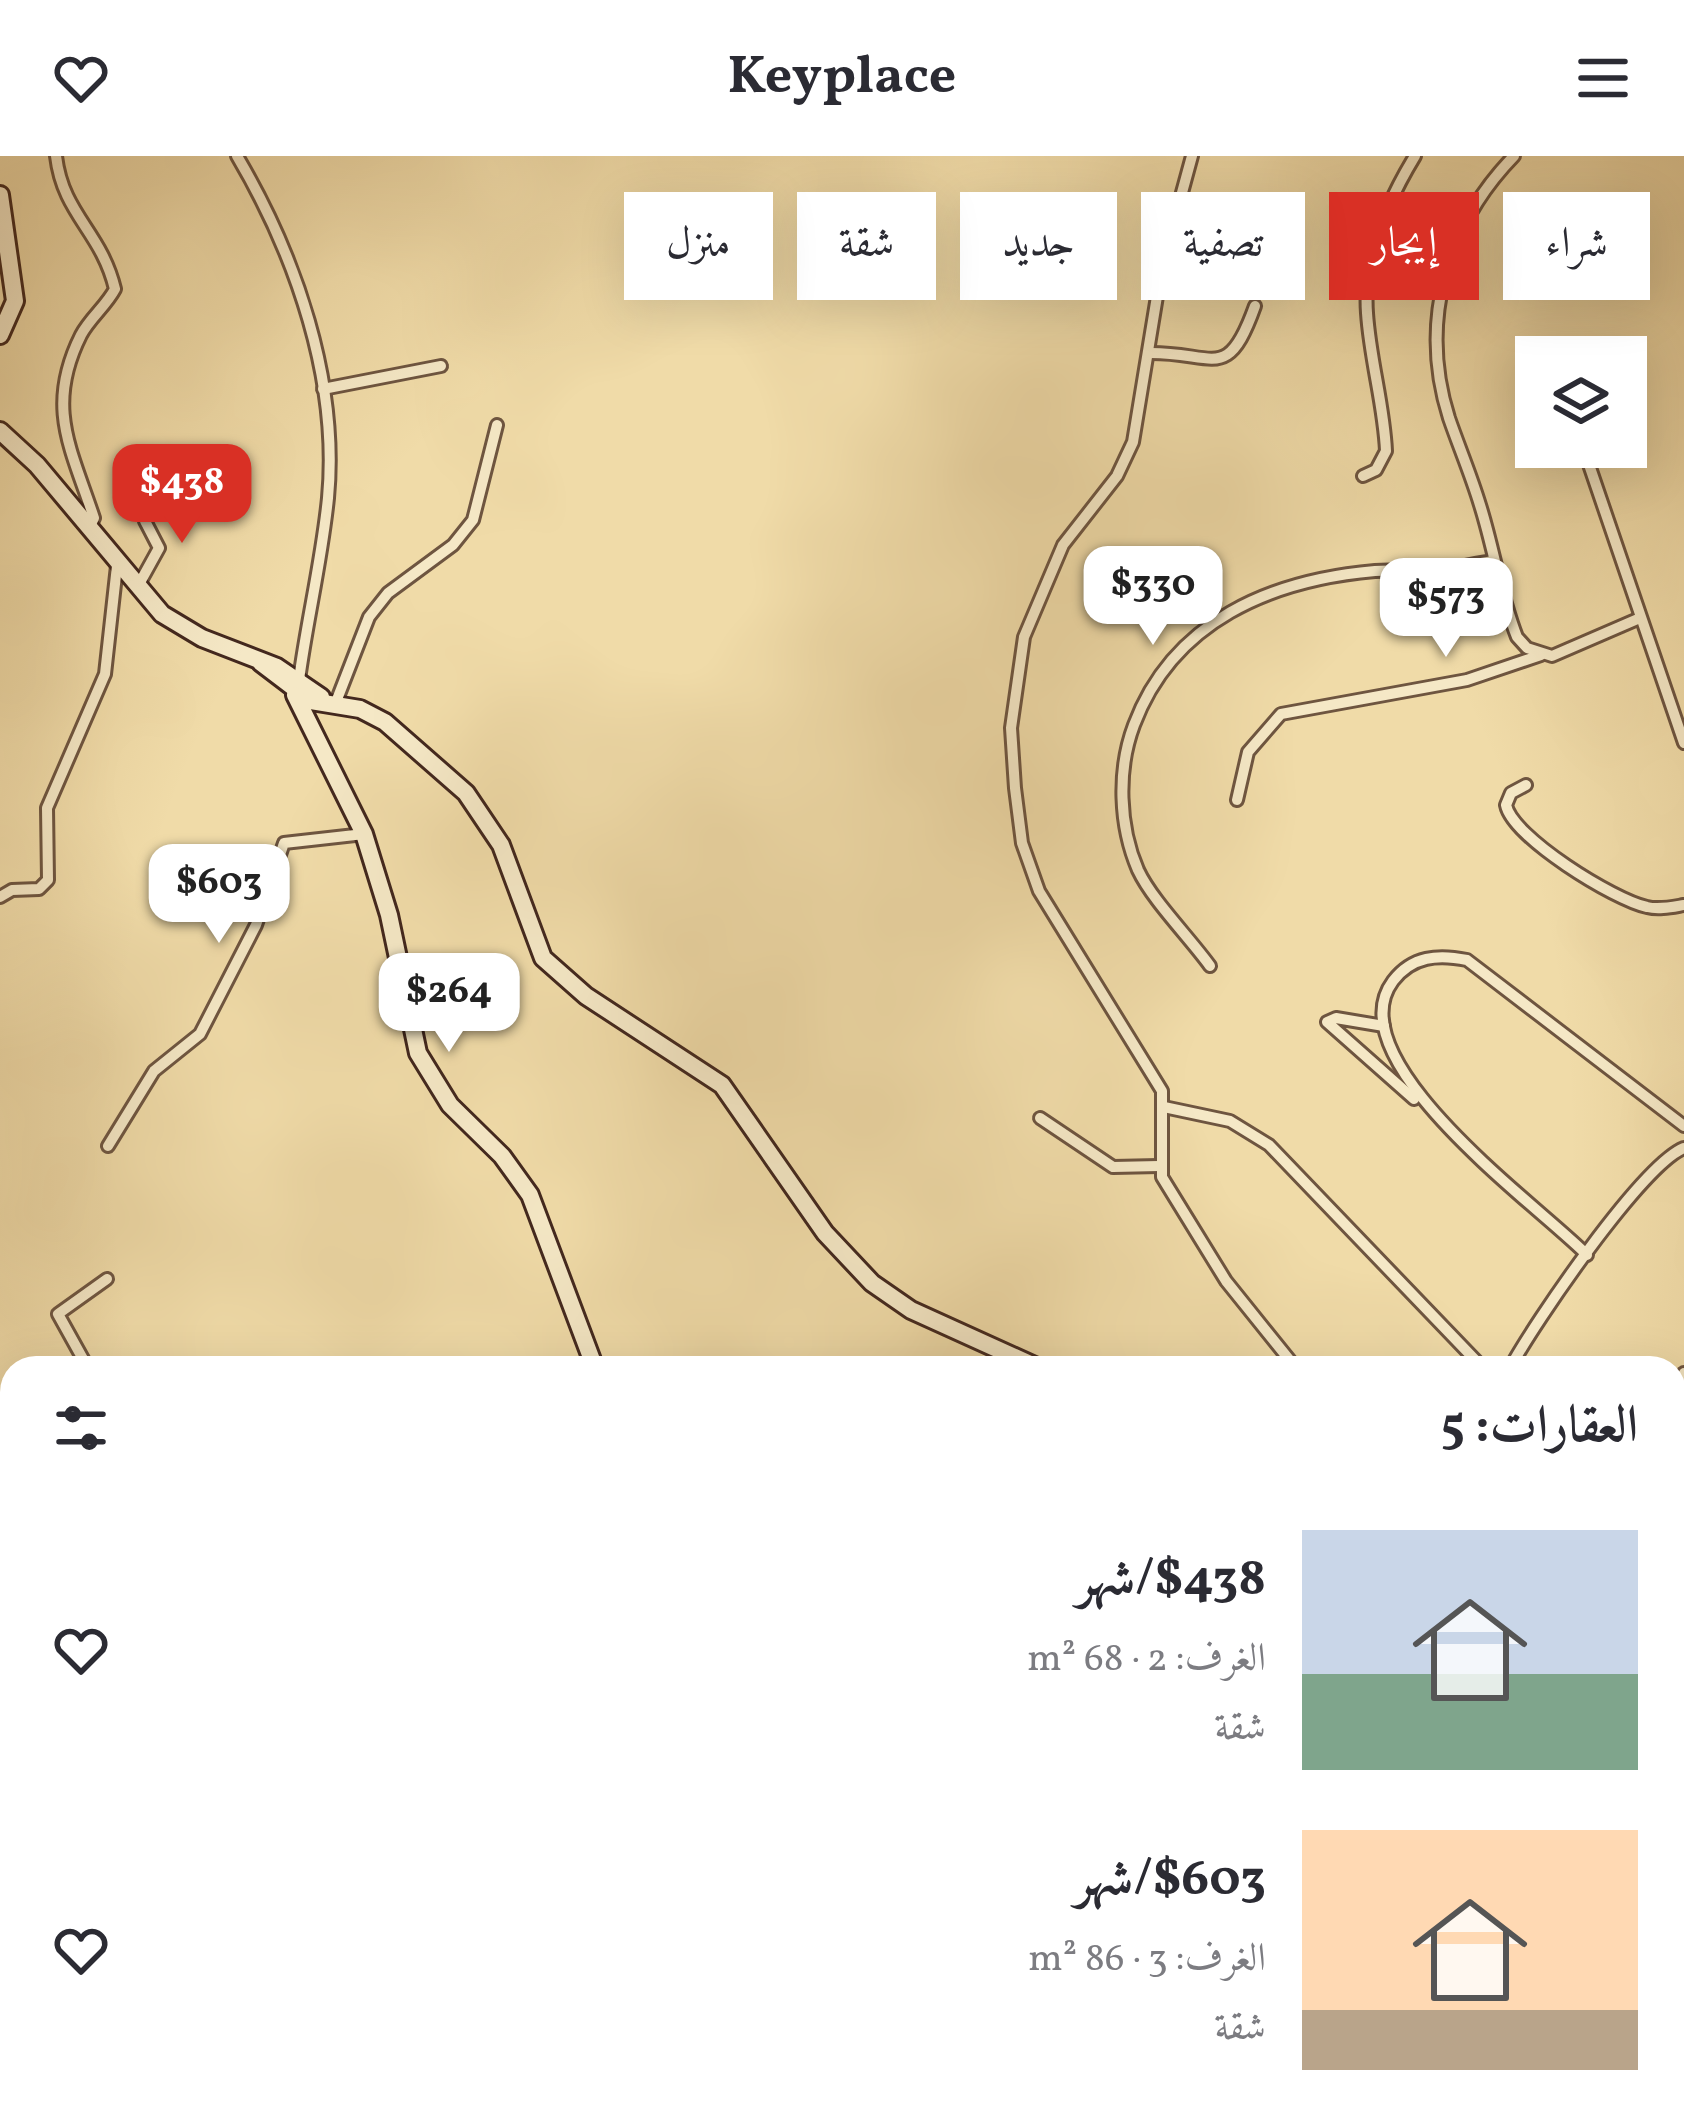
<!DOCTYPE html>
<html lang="ar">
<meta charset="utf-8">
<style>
body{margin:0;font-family:Vollkorn,Amiri,serif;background:#f2f2f3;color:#2b2b33;direction:rtl;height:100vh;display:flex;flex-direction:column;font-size:45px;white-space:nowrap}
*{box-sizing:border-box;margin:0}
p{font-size:39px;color:#7c7c81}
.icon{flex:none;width:66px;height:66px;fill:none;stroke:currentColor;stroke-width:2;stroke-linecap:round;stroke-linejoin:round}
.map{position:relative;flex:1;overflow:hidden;direction:ltr}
.drawer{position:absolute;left:0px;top:1200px;width:1686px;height:768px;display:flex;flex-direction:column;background:#fff;border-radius:36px 36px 0 0;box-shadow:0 12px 48px #0002;direction:rtl}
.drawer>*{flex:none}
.guide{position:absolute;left:36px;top:36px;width:1614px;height:108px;direction:rtl;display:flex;gap:24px}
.buttons{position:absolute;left:1515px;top:180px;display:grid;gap:24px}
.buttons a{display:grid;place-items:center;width:132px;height:132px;border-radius:0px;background:#fff;box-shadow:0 12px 48px #0002;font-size:60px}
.price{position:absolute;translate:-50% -102px;padding:0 27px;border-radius:24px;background:#fff;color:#222;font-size:39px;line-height:78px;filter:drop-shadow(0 3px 6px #0008)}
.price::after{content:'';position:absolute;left:50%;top:72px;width:36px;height:27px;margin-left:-18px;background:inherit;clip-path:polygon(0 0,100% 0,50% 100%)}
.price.active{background:#d93025;color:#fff}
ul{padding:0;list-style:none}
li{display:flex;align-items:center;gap:36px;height:300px;padding:0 48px}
li span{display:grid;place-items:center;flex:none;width:336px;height:240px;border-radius:0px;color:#555}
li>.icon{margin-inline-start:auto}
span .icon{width:144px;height:144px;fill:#fffc;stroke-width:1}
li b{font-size:51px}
h2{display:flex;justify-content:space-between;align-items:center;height:144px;padding:0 48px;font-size:51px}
.chip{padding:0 42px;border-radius:0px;background:#fff;box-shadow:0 12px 48px #0002;font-size:42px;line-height:108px}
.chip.active{background:#d93025;color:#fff}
header{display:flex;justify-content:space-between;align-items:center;height:156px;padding:0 48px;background:#fff;font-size:54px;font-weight:700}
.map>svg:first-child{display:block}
</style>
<header><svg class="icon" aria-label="menu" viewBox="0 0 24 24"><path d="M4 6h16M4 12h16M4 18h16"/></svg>Keyplace<svg class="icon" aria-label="heart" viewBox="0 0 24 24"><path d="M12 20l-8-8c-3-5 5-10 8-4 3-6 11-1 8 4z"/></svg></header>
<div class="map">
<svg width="1684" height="1968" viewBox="0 0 1684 1968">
<rect width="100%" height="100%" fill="#f0dba8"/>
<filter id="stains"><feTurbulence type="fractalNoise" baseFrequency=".00167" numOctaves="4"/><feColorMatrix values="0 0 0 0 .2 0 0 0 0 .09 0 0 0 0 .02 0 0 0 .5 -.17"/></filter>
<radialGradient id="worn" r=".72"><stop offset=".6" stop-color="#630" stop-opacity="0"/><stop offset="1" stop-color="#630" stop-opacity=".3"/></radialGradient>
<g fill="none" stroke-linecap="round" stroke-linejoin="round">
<g stroke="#6e5540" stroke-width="16">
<g id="street">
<path d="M 56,0 C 63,59 101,75 115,133 C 106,150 90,162 81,179 C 45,251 71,292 94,362 L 89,372"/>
<path d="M 237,0 C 296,100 339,225 328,342 C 322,403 307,464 299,524"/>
<polyline points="1192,0 1162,110 1133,286 1117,320 1063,389 1024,481 1011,572 1015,632 1022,687 1039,735 1162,935 1162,1021 1226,1125 1296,1212"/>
<path d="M 1514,0 C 1445,71 1419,168 1449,262 C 1459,291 1471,319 1480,349 C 1494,393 1500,438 1517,481 L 1527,492 L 1552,500 L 1640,462"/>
<path d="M 1149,197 C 1215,196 1227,228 1255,150"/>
<polyline points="323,233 441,210"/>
<polyline points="1583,291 1684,587"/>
<path d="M 1363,320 L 1376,314 L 1386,295 C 1384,249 1370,204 1367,157 C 1363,102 1387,46 1415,0"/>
<polyline points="138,430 159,392 145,365 143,331"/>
<polyline points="336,546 369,461 388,437 453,389 473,364 497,269"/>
<path d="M 1526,629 L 1511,637 L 1506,649 C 1512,681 1614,744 1647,751 C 1659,754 1672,751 1684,749"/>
<polyline points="1237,644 1248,596 1281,558 1467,524 1541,499"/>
<polyline points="0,741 12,734 39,733 48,724 47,652 105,518 117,410"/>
<path d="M 1210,810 C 1189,781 1152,744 1138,714 C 1119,670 1117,614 1134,569 C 1173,465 1271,424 1375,415 C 1397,413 1419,417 1440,414 C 1458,412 1476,407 1494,405"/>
<polyline points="1384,870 1336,862 1327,866 1414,943"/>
<polyline points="1164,951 1230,965 1269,989 1483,1212"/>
<polyline points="1040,962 1113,1011 1159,1010"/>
<polyline points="108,990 154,915 200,878 256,769 284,687 364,678"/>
<path d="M 1587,1099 C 1539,1050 1334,904 1393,825 C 1412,800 1438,798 1467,804 L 1684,970"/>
<polyline points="88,1212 58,1158 107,1123"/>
<path d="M 1510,1212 C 1534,1167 1642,1009 1684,992"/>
<polyline points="1684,1217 1684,1272"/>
<polyline points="0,1410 12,1414"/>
<polyline points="1674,1517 1684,1524"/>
<polyline points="0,1518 12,1501"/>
<polyline points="1674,1729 1684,1744"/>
<polyline points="1674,1792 1684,1788"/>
<polyline points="1674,1847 1684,1865"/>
<polyline points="0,1911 12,1916"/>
<polyline points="491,1956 499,1968"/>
<polyline points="586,1956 589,1968"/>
<polyline points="760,1956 773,1968"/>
<polyline points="1589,1968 1594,1961 1622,1957 1648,1968"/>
</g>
</g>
<g stroke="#43281e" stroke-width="22">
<g id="secondary">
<polyline points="0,39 15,145 0,179"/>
<polyline points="0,275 37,309 162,458 202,482 277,511 321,541"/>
<polyline points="261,507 311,545 360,553 385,566 466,637 501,689 543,802 586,840 722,929 825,1077 872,1127 911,1154 1039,1212"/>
<polyline points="295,539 364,678 389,759 418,897 450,949 502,1000 530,1039 595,1212"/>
<polyline points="1674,1586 1684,1592"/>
<polyline points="672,1956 672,1968"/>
</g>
</g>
<use href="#street" stroke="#f5e8c6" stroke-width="10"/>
<use href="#secondary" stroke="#f5e8c6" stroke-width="16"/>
</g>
<rect width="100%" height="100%" filter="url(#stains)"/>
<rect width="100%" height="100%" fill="url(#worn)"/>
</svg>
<div class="buttons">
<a><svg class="icon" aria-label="layers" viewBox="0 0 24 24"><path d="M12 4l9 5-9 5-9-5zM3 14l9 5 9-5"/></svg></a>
</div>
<b class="price active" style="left:182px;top:390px">$438</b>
<b class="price" style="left:1153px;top:492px">$330</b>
<b class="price" style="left:1446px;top:504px">$573</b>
<b class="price" style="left:219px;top:790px">$603</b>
<b class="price" style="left:449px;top:899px">$264</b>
<div class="guide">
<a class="chip">شراء</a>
<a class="chip active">إيجار</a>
<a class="chip">تصفية</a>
<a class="chip">جديد</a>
<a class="chip">شقة</a>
<a class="chip">منزل</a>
</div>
<section class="drawer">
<h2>العقارات: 5<svg class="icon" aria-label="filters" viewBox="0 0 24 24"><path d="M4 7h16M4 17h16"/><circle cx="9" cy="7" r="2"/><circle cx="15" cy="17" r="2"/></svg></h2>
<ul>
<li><span style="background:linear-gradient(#c9d6e8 60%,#7fa58c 0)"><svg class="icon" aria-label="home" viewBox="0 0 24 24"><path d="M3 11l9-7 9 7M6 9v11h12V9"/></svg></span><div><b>$438/شهر</b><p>الغرف: 2 · 68 m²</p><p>شقة</p></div><svg class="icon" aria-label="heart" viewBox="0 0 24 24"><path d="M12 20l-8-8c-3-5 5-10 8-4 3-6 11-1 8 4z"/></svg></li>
<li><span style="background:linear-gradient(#ffd9b3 75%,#b9a48a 0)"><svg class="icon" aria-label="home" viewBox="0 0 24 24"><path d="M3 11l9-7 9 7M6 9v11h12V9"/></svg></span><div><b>$603/شهر</b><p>الغرف: 3 · 86 m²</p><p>شقة</p></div><svg class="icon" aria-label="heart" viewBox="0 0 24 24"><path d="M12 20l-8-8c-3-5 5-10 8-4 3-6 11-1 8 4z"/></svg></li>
</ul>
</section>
</div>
